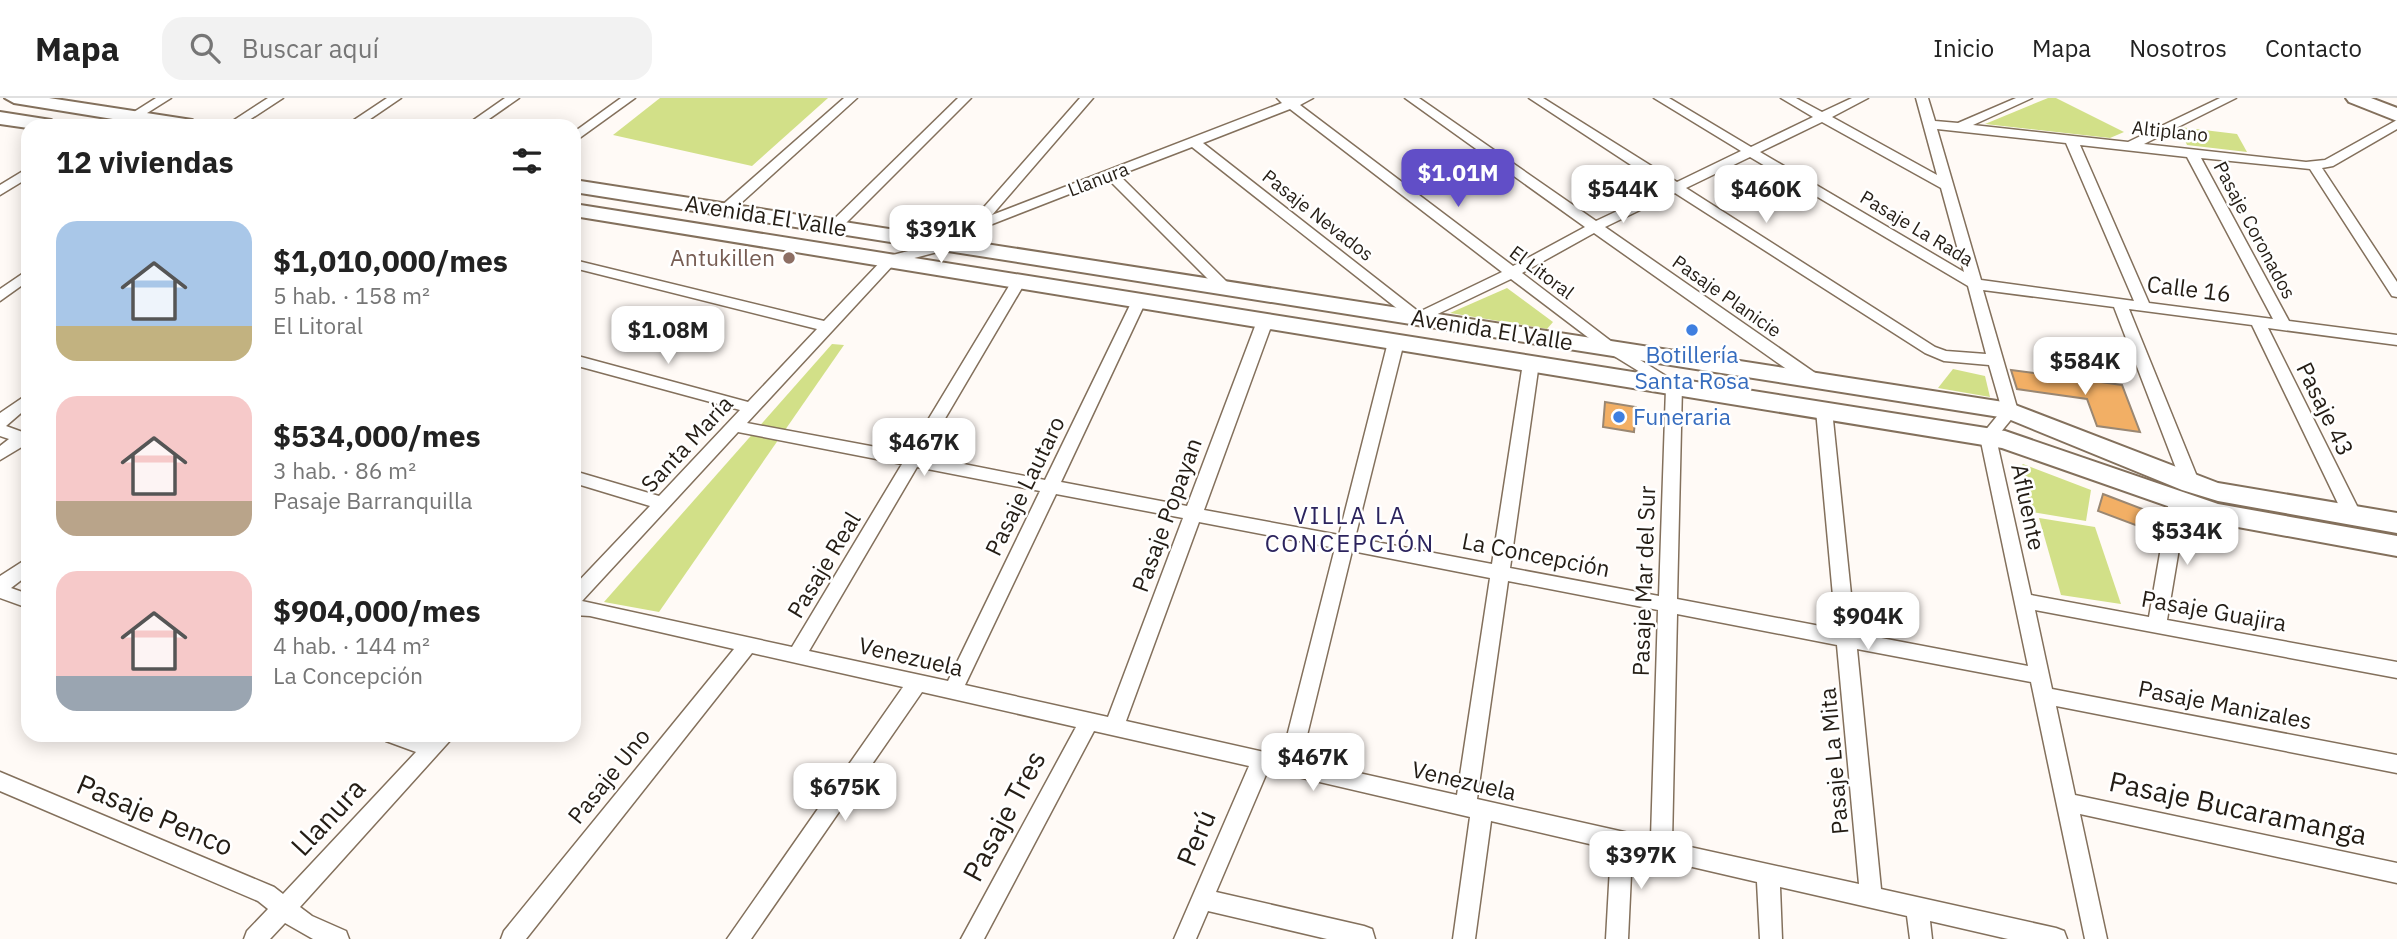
<!DOCTYPE html>
<html lang="es">
<meta charset="utf-8">
<style>
body{margin:0;font-family:"IBM Plex Sans",sans-serif;background:#f2f2f2;color:#222;height:100vh;display:flex;flex-direction:column;font-size:26px;white-space:nowrap}
*{box-sizing:border-box;margin:0}
p{font-size:23px;color:#767676}
.icon{flex:none;width:38px;height:38px;fill:none;stroke:currentColor;stroke-width:2;stroke-linecap:round;stroke-linejoin:round}
.map{position:relative;flex:1;overflow:hidden}
.panel{position:absolute;left:21px;top:21px;width:560px;height:623px;display:flex;flex-direction:column;background:#fff;border-radius:21px;box-shadow:0 4px 18px #0003}
.panel>*{flex:none}
.price{position:absolute;translate:-50% -60px;padding:0 16px;border-radius:14px;background:#fff;color:#222;font-size:23px;line-height:46px;filter:drop-shadow(0 2px 4px #0008)}
.price::after{content:'';position:absolute;left:50%;top:42px;width:21px;height:16px;margin-left:-10px;background:inherit;clip-path:polygon(0 0,100% 0,50% 100%)}
.price.current{background:#614ec7;color:#fff}
ul{padding:0;list-style:none}
li{display:flex;align-items:center;gap:21px;height:175px;padding:0 35px}
li span{display:grid;place-items:center;flex:none;width:196px;height:140px;border-radius:21px;color:#555}
li>.icon{margin-inline-start:auto}
span .icon{width:84px;height:84px;fill:#fffc;stroke-width:1}
li b{font-size:30px}
h2{display:flex;justify-content:space-between;align-items:center;height:84px;padding:0 35px;font-size:30px}
header{display:flex;align-items:center;gap:42px;box-sizing:border-box;height:98px;padding:0 35px;background:#fff;border-bottom:2px solid #e0e0e0}
header strong{font-size:33px}
nav{display:flex;gap:38px;margin-inline-start:auto;font-size:24px}
.search{width:490px;height:63px;background:#f2f2f2;display:flex;align-items:center;gap:18px;box-sizing:border-box;padding:0 24px;border-radius:21px;color:#767676;font-size:26px}
.map>svg:first-child{display:block}
</style>
<header>
<strong>Mapa</strong>
<div class="search"><svg class="icon" aria-label="search" viewBox="0 0 24 24"><circle cx="10" cy="10" r="6"/><path d="M15 15l6 6"/></svg>Buscar aquí</div>
<nav><a>Inicio</a><a>Mapa</a><a>Nosotros</a><a>Contacto</a></nav>
</header>
<div class="map">
<svg width="2397" height="841" viewBox="0 0 2397 841">
<rect width="100%" height="100%" fill="#fffaf6"/>
<g fill="#d2e088">
<polygon points="660,0 828,0 752,68 613,37"/>
<polygon points="2048,0 2056,0 2124,34 2110,40 1985,26"/>
<polygon points="2179,29 2237,36 2247,54 2187,47"/>
<polygon points="1507,190 1553,224 1547,231 1450,215"/>
<polygon points="832,246 844,247 659,514 604,504"/>
<polygon points="1953,271 1985,278 1990,299 1938,290"/>
<polygon points="2023,366 2091,392 2086,423 2032,414 2019,370"/>
<polygon points="2039,420 2095,429 2121,506 2061,497"/>
</g>
<g fill="#f2af65" stroke="#9a8772" stroke-width="2">
<polygon points="2011,272 2122,287 2140,334 2097,328 2087,301 2017,291"/>
<polygon points="1605,304 1636,309 1634,334 1603,329"/>
<polygon points="2103,396 2158,417 2154,434 2098,413"/>
</g>
<g fill="none" stroke-linecap="round" stroke-linejoin="round">
<g stroke="#83705c" stroke-width="3">
<g id="street">
<polygon points="156,0 171,0 136,22 128,22 126,19"/>
<polygon points="268,0 283,0 240,28 225,28"/>
<polygon points="387,0 401,0 360,28 345,28"/>
<polygon points="505,0 519,0 479,28 465,28"/>
<polygon points="621,0 635,0 574,44 574,34"/>
<polygon points="844,0 857,0 730,115 720,115 720,109"/>
<polygon points="958,0 971,0 839,132 829,132 829,126"/>
<path d="M 1080,0 L 1093,0 L 992,117 L 1282,5 L 1277,0 L 1313,0 L 1300,7 L 1513,168 L 1585,129 L 1405,0 L 1419,0 L 1596,123 L 1666,90 L 1529,0 L 1543,0 L 1677,84 L 1741,53 L 1654,0 L 1669,0 L 1751,49 L 1813,19 L 1781,0 L 1796,0 L 1822,14 L 1852,0 L 1868,0 L 1832,19 L 1937,77 L 1916,0 L 1928,0 L 1935,23 L 1958,25 L 2016,0 L 2032,0 L 1973,27 L 2128,44 L 2220,0 L 2236,0 L 2144,46 L 2306,64 L 2325,62 L 2397,22 L 2397,31 L 2333,68 L 2322,70 L 2397,184 L 2397,199 L 2392,198 L 2310,71 L 2201,60 L 2289,223 L 2397,237 L 2397,247 L 2268,230 L 2362,418 L 2359,423 L 2347,423 L 2344,418 L 2252,227 L 2129,211 L 2200,386 L 2191,392 L 2182,386 L 2114,209 L 1983,192 L 2018,313 L 1996,340 L 2031,497 L 2149,519 L 2169,403 L 2178,397 L 2187,403 L 2167,522 L 2397,564 L 2397,580 L 2035,512 L 2052,591 L 2397,657 L 2397,675 L 2056,608 L 2075,697 L 2397,765 L 2397,785 L 2080,716 L 2107,841 L 2085,841 L 2031,584 L 1857,551 L 1881,791 L 2056,830 L 2064,833 L 2067,841 L 2008,841 L 1930,823 L 1932,841 L 1910,841 L 1907,818 L 1780,789 L 1782,841 L 1760,841 L 1757,784 L 1632,755 L 1628,841 L 1606,841 L 1611,751 L 1491,723 L 1475,841 L 1453,841 L 1470,719 L 1268,672 L 1216,794 L 1364,828 L 1372,831 L 1375,841 L 1327,841 L 1208,813 L 1196,841 L 1174,841 L 1249,668 L 1094,633 L 984,841 L 961,841 L 1076,629 L 922,594 L 751,841 L 727,841 L 903,589 L 752,555 L 526,841 L 501,841 L 504,833 L 734,551 L 590,518 L 574,517 L 574,488 L 650,408 L 574,385 L 574,373 L 659,398 L 740,312 L 574,267 L 574,257 L 748,304 L 817,231 L 574,170 L 574,162 L 824,223 L 885,159 L 943,144 L 970,125 ZM 1290,11 L 1502,174 L 1419,214 L 1203,45 ZM 1822,24 L 1941,90 L 1964,174 L 1760,54 ZM 1937,31 L 2066,45 L 2134,203 L 1981,182 ZM 2080,47 L 2187,59 L 2273,221 L 2149,205 ZM 1192,49 L 1413,223 L 1423,223 L 1511,181 L 1606,253 L 1666,290 L 1659,498 L 1510,470 L 1539,265 L 1531,260 L 1523,265 L 1492,466 L 1355,440 L 1404,244 L 1396,239 L 1388,244 L 1339,437 L 1204,412 L 1273,223 L 1265,218 L 1257,223 L 1187,408 L 1061,384 L 1146,203 L 1139,198 L 1132,203 L 1045,382 L 923,358 L 1026,183 L 1019,179 L 1012,183 L 908,355 L 747,325 L 895,165 L 953,150 L 977,132 L 1108,81 L 1220,193 L 1230,193 L 1232,190 L 1230,187 L 1119,77 ZM 1750,59 L 1968,188 L 1986,256 L 1946,253 L 1935,249 L 1686,90 ZM 1675,95 L 1925,255 L 1944,263 L 1989,267 L 2002,312 L 1980,339 L 2028,568 L 1855,535 L 1832,312 L 1824,307 L 1816,312 L 1836,531 L 1677,501 L 1682,288 L 1616,247 L 1522,175 L 1594,135 L 1809,287 L 1821,287 L 1823,283 L 1821,279 L 1605,129 ZM 738,334 L 902,366 L 792,549 L 582,503 ZM 917,369 L 1040,393 L 948,583 L 809,553 ZM 1056,396 L 1183,420 L 1108,619 L 965,587 ZM 1199,424 L 1335,450 L 1282,658 L 1126,623 ZM 1352,453 L 1490,480 L 1457,697 L 1301,662 ZM 1508,483 L 1658,512 L 1651,740 L 1477,701 ZM 1677,516 L 1837,547 L 1859,786 L 1672,745 Z"/>
<polygon points="28,70 28,80 0,97 0,87"/>
<polygon points="28,172 28,183 0,203 0,191"/>
<polygon points="28,296 28,309 6,328 28,336 28,348 25,347 0,362 0,348 9,341 0,338 0,315"/>
<polygon points="28,460 28,477 11,490 28,496 28,510 0,500 0,478"/>
<polygon points="383,637 417,637 428,641 432,637 455,637 300,809 312,818 346,833 349,841 313,841 285,825 270,841 244,841 247,833 268,811 258,803 0,693 0,674 274,789 283,796 416,654 386,643"/>
</g>
</g>
<g stroke="#83705c" stroke-width="4">
<g id="secondary">
<polygon points="5,0 49,0 192,22 201,28 156,28 14,5"/>
<polygon points="2346,0 2371,0 2397,10 2397,23 2349,4"/>
<polygon points="0,14 51,22 60,28 28,30 0,26"/>
<polygon points="574,82 2010,305 2218,385 2397,415 2397,435 2218,403 2182,392 2006,320 574,94"/>
<polygon points="574,106 2005,333 2218,406 2397,438 2397,458 2216,425 2002,350 574,118"/>
</g>
</g>
<use href="#street" fill="#fff" fill-rule="evenodd"/>
<use href="#secondary" fill="#fff" fill-rule="evenodd"/>
</g>
<circle fill="#8d6e63" stroke="#fff" stroke-width="2.5" cx="789" cy="160" r="7"/>
<g fill="#3f7fe0" stroke="#fff" stroke-width="2.5">
<circle cx="1692" cy="232" r="7"/>
<circle cx="1619" cy="319" r="7"/>
</g>
<g text-anchor="middle" stroke-width="5" stroke-linejoin="round" paint-order="stroke">
<g font-size="19" fill="#241d15" stroke="#fff">
<text transform="translate(2170 33) rotate(6)" y="7">Altiplano</text>
<text transform="translate(1098 81) rotate(-21)" y="7">Llanura</text>
<text transform="translate(1318 117) rotate(38)" y="7">Pasaje Nevados</text>
<text transform="translate(1917 130) rotate(31)" y="7">Pasaje La Rada</text>
<text transform="translate(2255 132) rotate(62)" y="7">Pasaje Coronados</text>
<text transform="translate(1542 174) rotate(37)" y="7">El Litoral</text>
<text transform="translate(1727 198) rotate(35)" y="7">Pasaje Planicie</text>
</g>
<g font-size="23" fill="#241d15" stroke="#fff">
<text transform="translate(766 118) rotate(9)" y="8">Avenida El Valle</text>
<text transform="translate(2189 191) rotate(7)" y="8">Calle 16</text>
<text transform="translate(1492 232) rotate(9)" y="8">Avenida El Valle</text>
<text transform="translate(2325 311) rotate(64)" y="8">Pasaje 43</text>
<text transform="translate(687 346) rotate(-47)" y="8">Santa María</text>
<text transform="translate(1025 388) rotate(-64)" y="8">Pasaje Lautaro</text>
<text transform="translate(2028 409) rotate(78)" y="8">Afluente</text>
<text transform="translate(1167 417) rotate(-70)" y="8">Pasaje Popayan</text>
<text transform="translate(1536 457) rotate(11)" y="8">La Concepción</text>
<text transform="translate(824 467) rotate(-59)" y="8">Pasaje Real</text>
<text transform="translate(1644 483) rotate(-88)" y="8">Pasaje Mar del Sur</text>
<text transform="translate(2214 513) rotate(10)" y="8">Pasaje Guajira</text>
<text transform="translate(911 559) rotate(13)" y="8">Venezuela</text>
<text transform="translate(2225 607) rotate(11)" y="8">Pasaje Manizales</text>
<text transform="translate(1834 663) rotate(-95)" y="8">Pasaje La Mita</text>
<text transform="translate(609 678) rotate(-51)" y="8">Pasaje Uno</text>
<text transform="translate(1464 683) rotate(13)" y="8">Venezuela</text>
</g>
<g font-size="23" fill="#785e54" stroke="#fff" text-anchor="end">
<text x="775" y="168">Antukillen</text>
</g>
<g font-size="23" fill="#366cbe" stroke="#fff">
<text x="1692" y="265">Botillería<tspan x="1692" dy="26">Santa Rosa</tspan></text>
<text x="1633" y="327" text-anchor="start">Funeraria</text>
</g>
<g font-size="24" letter-spacing="2" fill="#2c245e" stroke="#fff">
<text x="1350" y="426">VILLA LA<tspan x="1350" dy="28">CONCEPCIÓN</tspan></text>
</g>
<g font-size="28" fill="#241d15" stroke="#fff">
<text transform="translate(2238 710) rotate(12)" y="10">Pasaje Bucaramanga</text>
<text transform="translate(155 717) rotate(23)" y="10">Pasaje Penco</text>
<text transform="translate(1004 718) rotate(-62)" y="10">Pasaje Tres</text>
<text transform="translate(328 719) rotate(-47)" y="10">Llanura</text>
<text transform="translate(1196 740) rotate(-67)" y="10">Perú</text>
</g>
</g>
</svg>
<b class="price current" style="left:1458px;top:111px">$1.01M</b>
<b class="price" style="left:1623px;top:127px">$544K</b>
<b class="price" style="left:1766px;top:127px">$460K</b>
<b class="price" style="left:941px;top:167px">$391K</b>
<b class="price" style="left:668px;top:268px">$1.08M</b>
<b class="price" style="left:2085px;top:299px">$584K</b>
<b class="price" style="left:924px;top:380px">$467K</b>
<b class="price" style="left:2187px;top:469px">$534K</b>
<b class="price" style="left:1868px;top:554px">$904K</b>
<b class="price" style="left:1313px;top:695px">$467K</b>
<b class="price" style="left:845px;top:725px">$675K</b>
<b class="price" style="left:1641px;top:793px">$397K</b>
<section class="panel">
<h2>12 viviendas<svg class="icon" aria-label="filters" viewBox="0 0 24 24"><path d="M4 7h16M4 17h16"/><circle cx="9" cy="7" r="2"/><circle cx="15" cy="17" r="2"/></svg></h2>
<ul>
<li><span style="background:linear-gradient(#a9c7e8 75%,#c2b280 0)"><svg class="icon" aria-label="home" viewBox="0 0 24 24"><path d="M3 11l9-7 9 7M6 9v11h12V9"/></svg></span><div><b>$1,010,000/mes</b><p>5 hab. · 158 m²</p><p>El Litoral</p></div></li>
<li><span style="background:linear-gradient(#f6c9c9 75%,#b9a48a 0)"><svg class="icon" aria-label="home" viewBox="0 0 24 24"><path d="M3 11l9-7 9 7M6 9v11h12V9"/></svg></span><div><b>$534,000/mes</b><p>3 hab. · 86 m²</p><p>Pasaje Barranquilla</p></div></li>
<li><span style="background:linear-gradient(#f6c9c9 75%,#9aa5b1 0)"><svg class="icon" aria-label="home" viewBox="0 0 24 24"><path d="M3 11l9-7 9 7M6 9v11h12V9"/></svg></span><div><b>$904,000/mes</b><p>4 hab. · 144 m²</p><p>La Concepción</p></div></li>
</ul>
</section>
</div>
